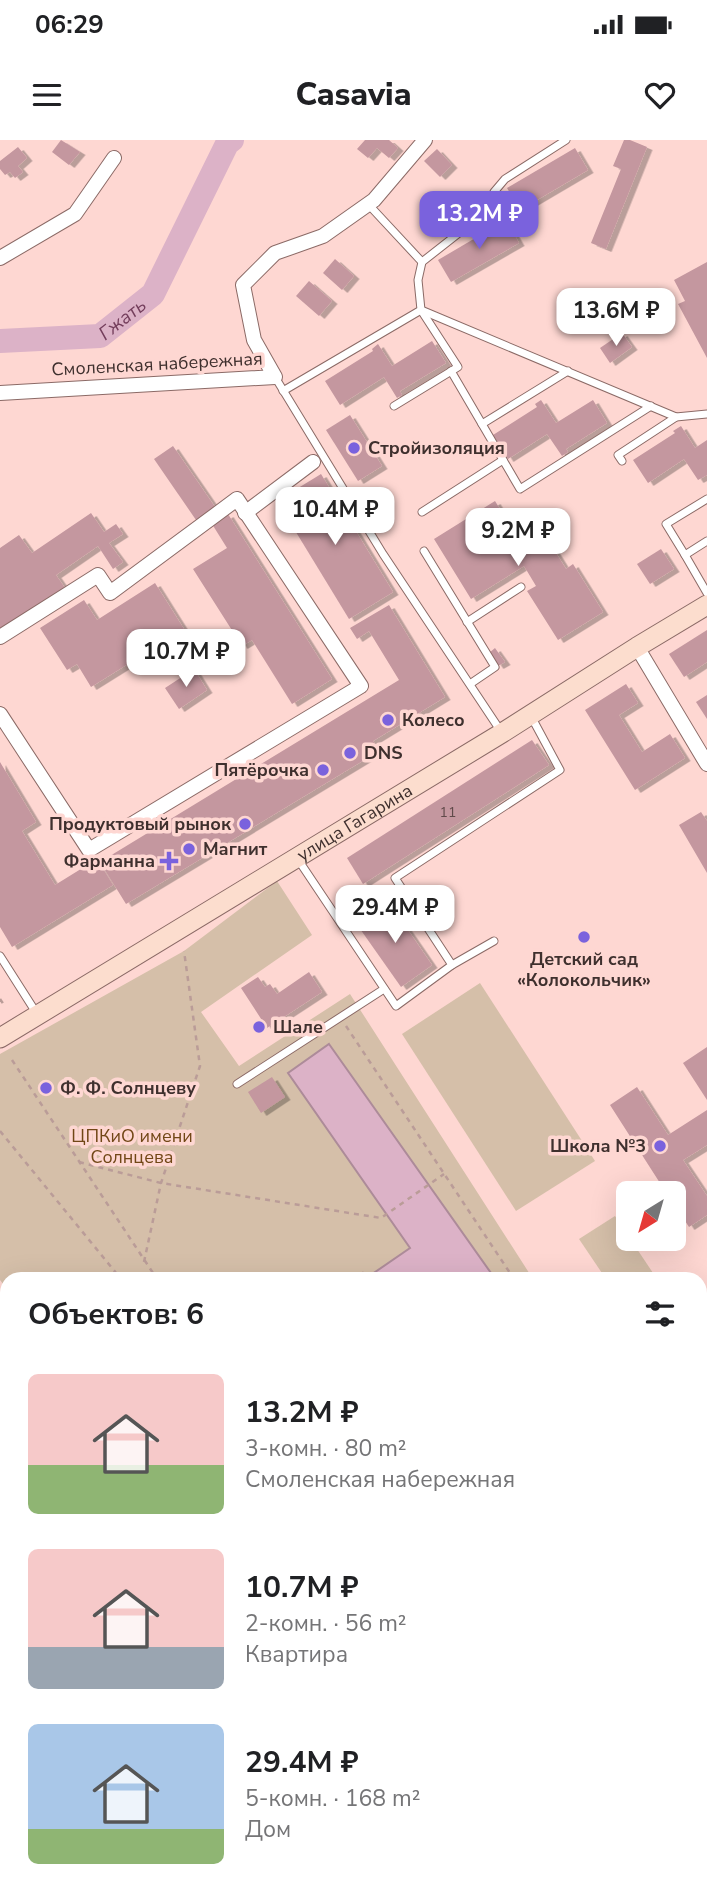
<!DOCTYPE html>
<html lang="ru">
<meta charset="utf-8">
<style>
body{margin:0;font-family:"Nunito Sans",sans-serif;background:#f2f2f2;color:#202124;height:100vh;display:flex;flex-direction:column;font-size:26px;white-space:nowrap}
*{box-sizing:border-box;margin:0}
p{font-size:23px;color:#757577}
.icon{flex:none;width:38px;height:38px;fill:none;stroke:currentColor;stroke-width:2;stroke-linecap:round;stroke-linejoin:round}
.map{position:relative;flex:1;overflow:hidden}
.drawer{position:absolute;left:0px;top:1132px;width:707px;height:625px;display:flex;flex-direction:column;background:#fff;border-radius:21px 21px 0 0;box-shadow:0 7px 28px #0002}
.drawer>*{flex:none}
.needle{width:46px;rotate:217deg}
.buttons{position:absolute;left:616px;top:1041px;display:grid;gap:14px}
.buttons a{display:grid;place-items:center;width:70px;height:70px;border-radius:10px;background:#fff;box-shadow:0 7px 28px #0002;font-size:35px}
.price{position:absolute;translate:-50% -60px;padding:0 16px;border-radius:14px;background:#fff;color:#222;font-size:23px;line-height:46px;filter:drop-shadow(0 2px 4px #0008)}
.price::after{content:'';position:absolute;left:50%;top:42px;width:21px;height:16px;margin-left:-10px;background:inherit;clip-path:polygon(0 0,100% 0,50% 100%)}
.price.on{background:#7a62dd;color:#fff}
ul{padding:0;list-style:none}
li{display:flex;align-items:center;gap:21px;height:175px;padding:0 28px}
li span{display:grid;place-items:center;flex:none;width:196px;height:140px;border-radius:10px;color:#555}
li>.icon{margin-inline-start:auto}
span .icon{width:84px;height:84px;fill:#fffc;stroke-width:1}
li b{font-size:30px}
h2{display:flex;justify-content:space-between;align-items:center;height:84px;padding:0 28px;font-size:30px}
.status{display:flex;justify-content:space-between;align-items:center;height:49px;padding:0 35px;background:#fff;direction:ltr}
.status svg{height:19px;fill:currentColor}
header{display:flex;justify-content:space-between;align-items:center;height:91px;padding:0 28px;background:#fff;font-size:32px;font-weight:800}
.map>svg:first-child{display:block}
</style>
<div class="status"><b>06:29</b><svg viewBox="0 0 49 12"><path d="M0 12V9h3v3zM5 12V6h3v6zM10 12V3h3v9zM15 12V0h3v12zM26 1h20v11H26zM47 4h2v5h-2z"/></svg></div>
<header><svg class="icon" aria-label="menu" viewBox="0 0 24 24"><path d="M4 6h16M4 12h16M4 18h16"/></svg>Casavia<svg class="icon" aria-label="heart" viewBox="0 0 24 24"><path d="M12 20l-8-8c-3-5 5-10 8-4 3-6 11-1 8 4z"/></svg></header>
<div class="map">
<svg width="707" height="1756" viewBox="0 0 707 1756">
<defs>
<filter id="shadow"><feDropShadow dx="5.5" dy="3" stdDeviation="0" flood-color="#0004"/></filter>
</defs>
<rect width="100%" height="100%" fill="#fed7d2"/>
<g fill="#d5bfa9">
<polygon points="277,741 312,795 201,872 239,926 350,854 533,1139 7,1139 7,1149 0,1140 0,914 184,811"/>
<polygon points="480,843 595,1021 516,1071 402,894"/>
<polygon points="615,1076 657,1139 606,1139 579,1099"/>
</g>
<polygon fill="#dcb2c7" stroke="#ad8b99" stroke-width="2" points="329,904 491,1133 482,1139 365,1139 410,1108 288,933"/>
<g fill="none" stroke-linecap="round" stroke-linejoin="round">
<path stroke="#dcb2c7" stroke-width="24" id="s1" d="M 0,201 L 100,196 L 153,154 L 227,4 L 232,0"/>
</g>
<g fill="#c4979f" filter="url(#shadow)">
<polygon points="61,0 80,12 69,25 52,12"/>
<polygon points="365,0 389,0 398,8 389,18 377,8 368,18 357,9"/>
<polygon points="624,0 630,0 647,7 606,109 591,103 621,29 613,26"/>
<polygon points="18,7 27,18 18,26 23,32 15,38 10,32 5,35 0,29 0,21"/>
<polygon points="575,8 588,30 520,70 507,48"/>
<polygon points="437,9 452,25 440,37 424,21"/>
<polygon points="506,80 519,103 451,142 438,120"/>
<polygon points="335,119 354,136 342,150 323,133"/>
<polygon points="707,122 707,218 678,164 685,161 674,140"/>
<polygon points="309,141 332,161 319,176 296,156"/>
<polygon points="622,193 632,207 610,223 600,208"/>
<polygon points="432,201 446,223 400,251 402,255 397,258 384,237 340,265 325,241 373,211 372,209 378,204 392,226"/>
<polygon points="541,260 556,283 593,260 607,283 566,309 568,312 562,316 547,294 508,319 493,295 537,267 535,264"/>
<polygon points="350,275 382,326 358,341 326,290"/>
<polygon points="681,286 695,308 707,300 707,335 698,340 684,319 648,343 633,320 675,293 673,291"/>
<polygon points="173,306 215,367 196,380 154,319"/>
<polygon points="321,334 393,452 349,479 277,361"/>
<polygon points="495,361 522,405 543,392 566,429 573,424 603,472 558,500 527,451 536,446 524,426 471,459 434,399"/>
<polygon points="91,373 104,392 116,384 123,394 109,403 123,422 113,429 98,406 56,435 65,448 0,492 0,408 19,395 32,413"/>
<polygon points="228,374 332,539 292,564 252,500 242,506 193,429 227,408 212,384"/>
<polygon points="661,409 674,429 650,444 637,424"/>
<polygon points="155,443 184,489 91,547 77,524 67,530 40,488 84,460 97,480"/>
<polygon points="389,465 445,557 373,601 379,611 126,764 100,722 399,540 369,491 357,499 350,488"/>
<polygon points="707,490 707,522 684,537 669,514"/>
<polygon points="495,508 505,522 498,526 489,513"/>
<polygon points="194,529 207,550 179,569 165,548"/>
<polygon points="626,544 638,563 619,575 642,612 670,594 685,618 635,650 585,570"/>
<polygon points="707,555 707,579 696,562"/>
<polygon points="532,600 549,625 363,744 347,718"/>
<polygon points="0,622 36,682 22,691 55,745 97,719 113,745 12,807 0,787"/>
<polygon points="701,672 707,681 707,733 679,685"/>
<polygon points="390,764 432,825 401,847 358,786"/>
<polygon points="309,832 322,852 267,888 241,848 258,837 265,847 270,844 277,854"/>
<polygon points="707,907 707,960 683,923"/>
<polygon points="272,937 285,957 261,973 248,952"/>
<polygon points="637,947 668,995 707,970 707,1005 683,1020 707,1056 707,1075 689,1087 674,1064 674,1054 667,1054 610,965"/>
<polygon points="700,1317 707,1317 707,1341 700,1340"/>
<polygon points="5,1521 7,1524 7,1572 0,1562 0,1524"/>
<polygon points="707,1531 707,1598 700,1590 700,1537"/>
<polygon points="230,1750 252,1750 257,1756 234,1756"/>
<polygon points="519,1750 585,1750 589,1756 523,1756"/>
</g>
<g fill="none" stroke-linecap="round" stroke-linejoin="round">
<g stroke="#8b6a66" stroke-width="9">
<g id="service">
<polyline points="368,64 422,122"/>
<polyline points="421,170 676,277"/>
<polyline points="451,231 482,284"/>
<polyline points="568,231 482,284 520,349 651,266"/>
<polyline points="275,237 383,414 502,593"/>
<polyline points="283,251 421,170 418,140 422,122 478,78 494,52 505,39 566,0"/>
<polyline points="394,266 458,227 421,170"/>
<polyline points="622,321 618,315 676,277 707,274"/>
<polyline points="422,372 503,320"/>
<polyline points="707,401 685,415 707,453"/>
<polyline points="424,411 495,527 470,544"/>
<polyline points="685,415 666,384 707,359"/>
<polyline points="467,482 521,447"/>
<polyline points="297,718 396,866 452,825 395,738 560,630 532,578"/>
<polyline points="0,816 37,874"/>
<polyline points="452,825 494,801"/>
<polyline points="237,944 384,849"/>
<polyline points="702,1159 707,1165"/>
<polyline points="700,1300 707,1294"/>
<polyline points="700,1509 707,1503"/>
<polyline points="0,1582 7,1593"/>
<polyline points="85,1756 99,1750"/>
</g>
</g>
<g stroke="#8b6a66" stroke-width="16">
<g id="minor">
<polyline points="0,118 75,74 114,18"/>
<polyline points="0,253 275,237 254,200 243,145 275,113 323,96 374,60 425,0"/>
<polyline points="245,373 313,322"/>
<polyline points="0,497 98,435 110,453 237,359 361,546 89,710 0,574"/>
<polyline points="637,507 707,624"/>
<polyline points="700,1687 707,1695"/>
</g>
</g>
<g stroke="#8b6a66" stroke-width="19">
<g id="tertiary">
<polyline points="0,1473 7,1483"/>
<polyline points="190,1750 194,1756"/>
</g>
</g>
<g stroke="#8b6a66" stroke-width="21">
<g id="secondary">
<path id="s2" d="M 0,898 L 502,593 L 637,507 L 707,465"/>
<polyline points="700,1410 707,1404"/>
<polyline points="300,1756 307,1750"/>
</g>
</g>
<g stroke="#ba9c98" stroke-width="2.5" stroke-dasharray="5 5" stroke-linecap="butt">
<polyline points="0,859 4,865"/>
<polyline points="346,886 514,1139"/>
<polyline points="12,920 157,1139"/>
<polyline points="0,991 121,1139"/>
<polyline points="79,1022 161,1043 381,1078 444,1034"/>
<polyline points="144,1122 161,1043 200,926 184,811"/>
<polyline points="362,1132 367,1139"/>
</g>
<use href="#service" stroke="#fff" stroke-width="7"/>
<use href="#minor" stroke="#fff" stroke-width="14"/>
<use href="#tertiary" stroke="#fff" stroke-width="18"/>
<use href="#secondary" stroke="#fcddce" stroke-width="19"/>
</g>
<g fill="#7a62dd" stroke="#fed7d2" stroke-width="2.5">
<circle cx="354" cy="308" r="7"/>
<circle cx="388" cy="580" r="7"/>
<circle cx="350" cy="613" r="7"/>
<circle cx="323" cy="630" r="7"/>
<circle cx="245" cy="684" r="7"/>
<circle cx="189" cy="709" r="7"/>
<path d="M165.5 710.5h7v7h7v7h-7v7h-7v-7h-7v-7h7z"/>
<circle cx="584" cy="797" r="7"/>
<circle cx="259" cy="887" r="7"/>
<circle cx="46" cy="948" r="7"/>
<circle cx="660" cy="1006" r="7"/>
</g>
<g text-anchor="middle" stroke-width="7" stroke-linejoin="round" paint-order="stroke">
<g font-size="14" fill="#604a4a">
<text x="448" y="677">11</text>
</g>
<g font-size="18" fill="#3f302e" stroke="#fed7d2">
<text transform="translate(157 224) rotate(-3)" y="6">Смоленская набережная</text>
<text dy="6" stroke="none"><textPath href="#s2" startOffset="415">улица Гагарина</textPath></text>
</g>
<g font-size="18" font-weight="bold" fill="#3f302e" stroke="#fed7d2" text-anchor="start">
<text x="368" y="314">Стройизоляция</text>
<text x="402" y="586">Колесо</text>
<text x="364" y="619">DNS</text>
<text x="309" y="636" text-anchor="end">Пятёрочка</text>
<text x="231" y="690" text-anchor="end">Продуктовый рынок</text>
<text x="203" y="715">Магнит</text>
<text x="155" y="727" text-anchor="end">Фарманна</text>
<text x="584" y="825" text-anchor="middle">Детский сад<tspan x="584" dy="21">«Колокольчик»</tspan></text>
<text x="273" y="893">Шале</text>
<text x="60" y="954">Ф. Ф. Солнцеву</text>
<text x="646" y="1012" text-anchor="end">Школа №3</text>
</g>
<g font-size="18" fill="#714716" stroke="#fed7d2">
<text x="132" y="1002">ЦПКиО имени<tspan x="132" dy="21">Солнцева</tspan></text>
</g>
<g font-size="19" font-style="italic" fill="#743e5c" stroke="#fed7d2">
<text dy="7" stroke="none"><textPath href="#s1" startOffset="128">Гжать</textPath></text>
</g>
</g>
</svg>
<div class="buttons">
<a><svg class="needle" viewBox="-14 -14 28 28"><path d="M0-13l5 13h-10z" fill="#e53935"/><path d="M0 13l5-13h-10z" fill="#757577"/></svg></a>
</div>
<b class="price on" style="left:479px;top:111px">13.2M ₽</b>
<b class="price" style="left:616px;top:208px">13.6M ₽</b>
<b class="price" style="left:335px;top:407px">10.4M ₽</b>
<b class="price" style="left:518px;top:428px">9.2M ₽</b>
<b class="price" style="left:186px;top:549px">10.7M ₽</b>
<b class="price" style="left:395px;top:805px">29.4M ₽</b>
<section class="drawer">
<h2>Объектов: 6<svg class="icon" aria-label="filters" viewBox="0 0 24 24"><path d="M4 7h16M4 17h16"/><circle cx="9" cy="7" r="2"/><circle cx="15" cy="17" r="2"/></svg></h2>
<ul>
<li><span style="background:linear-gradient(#f6c9c9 65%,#8fb573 0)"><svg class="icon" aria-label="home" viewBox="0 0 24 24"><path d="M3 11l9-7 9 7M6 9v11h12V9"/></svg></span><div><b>13.2M ₽</b><p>3-комн. · 80 m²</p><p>Смоленская набережная</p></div></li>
<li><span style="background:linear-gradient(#f6c9c9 70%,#9aa5b1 0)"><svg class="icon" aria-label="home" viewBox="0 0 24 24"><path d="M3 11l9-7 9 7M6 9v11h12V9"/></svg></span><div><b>10.7M ₽</b><p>2-комн. · 56 m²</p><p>Квартира</p></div></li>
<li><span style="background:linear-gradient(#a9c7e8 75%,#8fb573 0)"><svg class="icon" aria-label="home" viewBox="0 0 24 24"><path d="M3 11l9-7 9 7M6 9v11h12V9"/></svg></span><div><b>29.4M ₽</b><p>5-комн. · 168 m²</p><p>Дом</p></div></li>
</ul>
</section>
</div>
